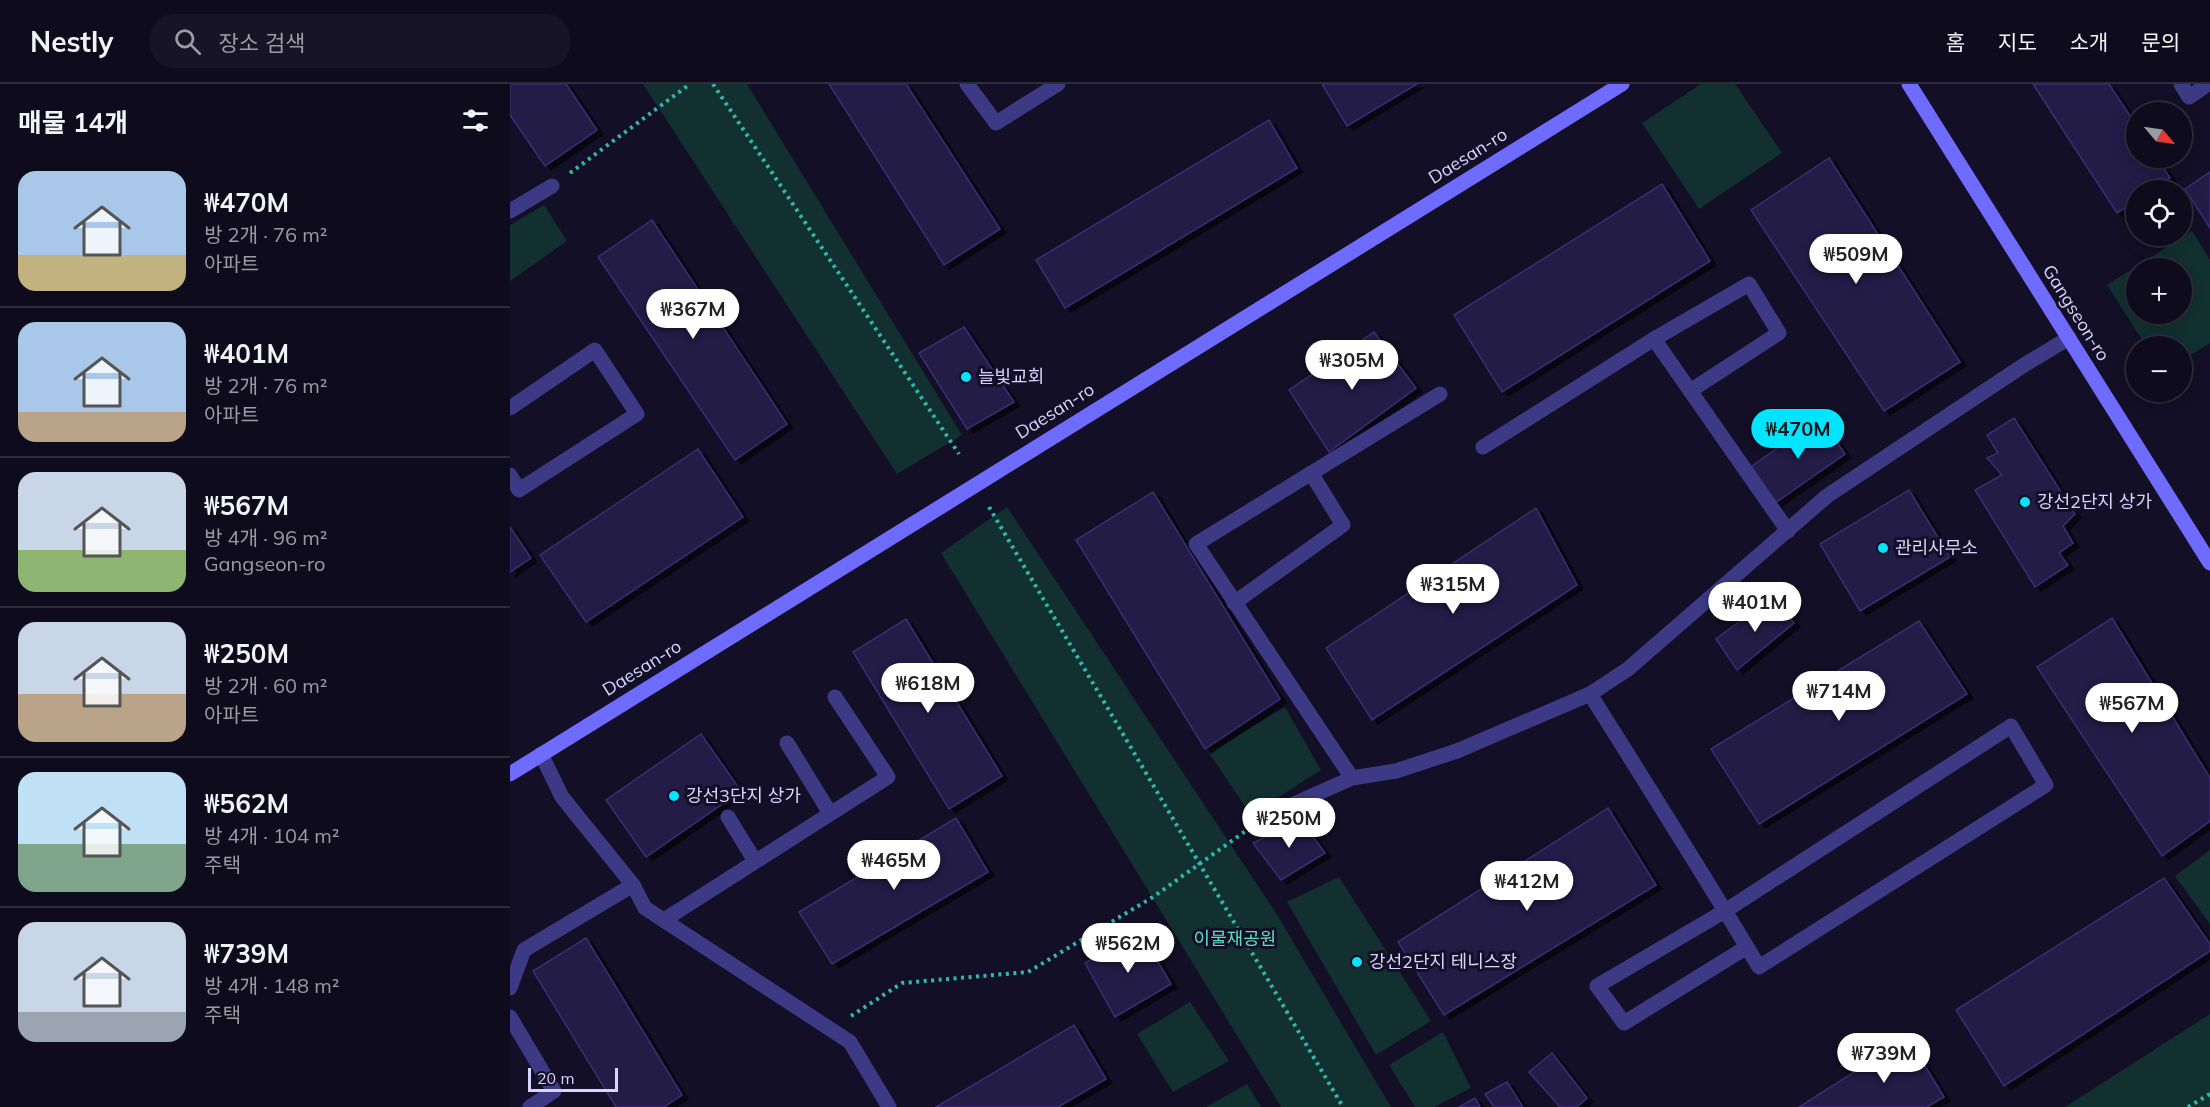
<!DOCTYPE html>
<html lang="ko">
<meta charset="utf-8">
<style>
body{margin:0;font-family:Mulish,"Noto Sans KR",sans-serif;background:#171425;color:#f1f3f6;height:100vh;display:flex;flex-direction:column;font-size:22px;white-space:nowrap}
*{box-sizing:border-box;margin:0}
p{font-size:20px;color:#9b9ba3}
.icon{flex:none;width:33px;height:33px;fill:none;stroke:currentColor;stroke-width:2;stroke-linecap:round;stroke-linejoin:round}
.map{position:relative;flex:1;overflow:hidden}
.side{display:flex;flex-direction:column;background:#0e0b1c;width:510px}
.side>*{flex:none}
.needle{width:39px;rotate:119deg}
.controls{position:absolute;left:1616px;top:18px;display:grid;gap:12px}
.controls a{display:grid;place-items:center;width:66px;height:66px;border-radius:50%;background:#0e0b1c;box-shadow:0 3px 15px #0003,0 0 0 2px #2e2b3b;font-size:30px}
.scale{position:absolute;left:18px;bottom:15px;width:90px;box-sizing:border-box;padding-left:6px;border:3px solid #d9d4ff;border-top:0;font-size:16px;line-height:21px;white-space:nowrap;color:#d9d4ff;-webkit-text-stroke:4px #130f26;paint-order:stroke}
.price{position:absolute;translate:-50% -51px;padding:0 14px;border-radius:21px;background:#fff;color:#222;font-size:20px;line-height:39px;filter:drop-shadow(0 2px 3px #0008)}
.price::after{content:'';position:absolute;left:50%;top:36px;width:18px;height:14px;margin-left:-9px;background:inherit;clip-path:polygon(0 0,100% 0,50% 100%)}
.price.on{background:#00e5ff;color:#111}
ul{padding:0;list-style:none}
li{display:flex;align-items:center;gap:18px;height:150px;padding:0 18px}
li+li{border-top:2px solid #2e2b3b}
li span{display:grid;place-items:center;flex:none;width:168px;height:120px;border-radius:18px;color:#555}
li>.icon{margin-inline-start:auto}
span .icon{width:72px;height:72px;fill:#fffc;stroke-width:1}
li b{font-size:26px}
h2{display:flex;justify-content:space-between;align-items:center;height:72px;padding:0 18px;font-size:26px}
header{display:flex;align-items:center;gap:36px;box-sizing:border-box;height:84px;padding:0 30px;background:#0e0b1c;border-bottom:2px solid #2e2b3b}
header strong{font-size:28px}
nav{display:flex;gap:33px;margin-inline-start:auto;font-size:21px}
.search{width:420px;height:54px;background:#171425;display:flex;align-items:center;gap:15px;box-sizing:border-box;padding:0 21px;border-radius:24px;color:#9b9ba3;font-size:22px}
main{display:flex;flex:1;min-height:0}
.map>svg:first-child{display:block}
</style>
<header>
<strong>Nestly</strong>
<div class="search"><svg class="icon" aria-label="search" viewBox="0 0 24 24"><circle cx="10" cy="10" r="6"/><path d="M15 15l6 6"/></svg>장소 검색</div>
<nav><a>홈</a><a>지도</a><a>소개</a><a>문의</a></nav>
</header>
<main>
<section class="side">
<h2>매물 14개<svg class="icon" aria-label="filters" viewBox="0 0 24 24"><path d="M4 7h16M4 17h16"/><circle cx="9" cy="7" r="2"/><circle cx="15" cy="17" r="2"/></svg></h2>
<ul>
<li><span style="background:linear-gradient(#a9c7e8 70%,#c2b280 0)"><svg class="icon" aria-label="home" viewBox="0 0 24 24"><path d="M3 11l9-7 9 7M6 9v11h12V9"/></svg></span><div><b>₩470M</b><p>방 2개 · 76 m²</p><p>아파트</p></div></li>
<li><span style="background:linear-gradient(#a9c7e8 75%,#b9a48a 0)"><svg class="icon" aria-label="home" viewBox="0 0 24 24"><path d="M3 11l9-7 9 7M6 9v11h12V9"/></svg></span><div><b>₩401M</b><p>방 2개 · 76 m²</p><p>아파트</p></div></li>
<li><span style="background:linear-gradient(#c9d6e8 65%,#8fb573 0)"><svg class="icon" aria-label="home" viewBox="0 0 24 24"><path d="M3 11l9-7 9 7M6 9v11h12V9"/></svg></span><div><b>₩567M</b><p>방 4개 · 96 m²</p><p>Gangseon-ro</p></div></li>
<li><span style="background:linear-gradient(#c9d6e8 60%,#b9a48a 0)"><svg class="icon" aria-label="home" viewBox="0 0 24 24"><path d="M3 11l9-7 9 7M6 9v11h12V9"/></svg></span><div><b>₩250M</b><p>방 2개 · 60 m²</p><p>아파트</p></div></li>
<li><span style="background:linear-gradient(#bfe0f5 60%,#7fa58c 0)"><svg class="icon" aria-label="home" viewBox="0 0 24 24"><path d="M3 11l9-7 9 7M6 9v11h12V9"/></svg></span><div><b>₩562M</b><p>방 4개 · 104 m²</p><p>주택</p></div></li>
<li><span style="background:linear-gradient(#c9d6e8 75%,#9aa5b1 0)"><svg class="icon" aria-label="home" viewBox="0 0 24 24"><path d="M3 11l9-7 9 7M6 9v11h12V9"/></svg></span><div><b>₩739M</b><p>방 4개 · 148 m²</p><p>주택</p></div></li>
</ul>
</section>
<div class="map">
<svg width="1700" height="1023" viewBox="0 0 1700 1023">
<defs>
<filter id="shadow"><feDropShadow dx="6" dy="4" stdDeviation="0" flood-color="#0009"/></filter>
</defs>
<rect width="100%" height="100%" fill="#130f26"/>
<g fill="#12302f" fill-rule="evenodd">
<polygon points="133,0 237,0 452,351 387,390"/>
<polygon points="1191,0 1225,0 1272,69 1189,125 1132,39"/>
<polygon points="34,121 57,157 0,197 0,141"/>
<path d="M 1682,147 L 1700,176 L 1700,259 L 1671,277 L 1671,262 L 1636,262 L 1597,201 ZM 1626,184 L 1671,184 L 1671,230 L 1626,230 Z"/>
<polygon points="497,423 766,829 881,1023 771,1023 431,469"/>
<polygon points="775,623 811,686 741,731 699,669"/>
<polygon points="1700,766 1700,840 1665,792"/>
<polygon points="829,793 921,937 866,971 777,818"/>
<polygon points="680,918 719,977 663,1008 627,950"/>
<polygon points="1700,930 1700,1023 1555,1023"/>
<polygon points="933,948 961,1004 924,1023 905,1023 879,981"/>
<polygon points="737,1000 751,1023 696,1023"/>
</g>
<g fill="#241b47" stroke="#3b2d73" stroke-width="1.5" filter="url(#shadow)">
<polygon points="0,0 56,0 87,46 35,82 0,31"/>
<polygon points="319,0 396,0 490,145 434,181"/>
<polygon points="812,0 907,0 837,42"/>
<polygon points="1523,0 1599,0 1626,41 1626,74 1647,74 1660,94 1641,106 1626,106 1626,117 1607,129"/>
<polygon points="759,36 787,84 555,224 526,176"/>
<polygon points="1319,74 1450,278 1374,327 1241,126"/>
<polygon points="1700,88 1700,144 1675,105"/>
<polygon points="1152,100 1200,177 992,308 944,231"/>
<polygon points="142,136 277,340 225,376 88,173"/>
<polygon points="454,243 504,318 457,345 409,269"/>
<polygon points="864,248 906,304 819,368 779,306"/>
<polygon points="1310,333 1335,370 1265,419 1241,383"/>
<polygon points="1504,334 1565,430 1553,442 1563,459 1549,469 1558,481 1525,503 1465,406 1492,391 1477,374 1488,369 1477,351"/>
<polygon points="188,365 233,433 76,538 30,471"/>
<polygon points="1399,406 1440,473 1350,527 1310,460"/>
<polygon points="643,408 770,615 695,665 566,456"/>
<polygon points="1026,424 1067,501 862,636 816,564"/>
<polygon points="0,443 21,474 0,488"/>
<polygon points="1263,513 1284,539 1227,586 1206,555"/>
<polygon points="1602,534 1700,694 1700,737 1652,772 1527,583"/>
<polygon points="396,535 492,692 439,725 343,568"/>
<polygon points="1409,537 1457,610 1249,740 1201,665"/>
<polygon points="191,650 231,707 136,773 96,716"/>
<polygon points="1098,724 1146,801 934,931 888,858"/>
<polygon points="446,734 478,788 322,880 289,828"/>
<polygon points="790,735 815,769 771,796 743,759"/>
<polygon points="1654,794 1700,860 1700,867 1494,1002 1446,926"/>
<polygon points="630,847 661,900 605,933 575,879"/>
<polygon points="76,854 172,1011 154,1023 106,1023 23,887"/>
<polygon points="564,941 596,995 548,1023 426,1023"/>
<polygon points="1398,954 1434,1013 1417,1023 1289,1023"/>
<polygon points="1042,969 1077,1014 1067,1023 1050,1023 1019,988"/>
<polygon points="997,998 1013,1023 984,1023 975,1010"/>
<polygon points="965,1014 970,1023 949,1023"/>
</g>
<g fill="none" stroke-linecap="round" stroke-linejoin="round">
<g stroke="#2fb8b0" stroke-width="4" stroke-dasharray="3 4.5" stroke-linecap="butt">
<polyline points="203,0 449,370"/>
<polyline points="60,89 180,0"/>
<polyline points="479,423 833,1023"/>
<polyline points="341,932 392,899 518,888 643,813 737,746"/>
<polyline points="1678,1023 1700,1010"/>
</g>
<g stroke="#3d3a85" stroke-width="15">
<polyline points="457,0 486,39 548,0"/>
<polyline points="1671,0 1679,13 1698,0"/>
<polyline points="0,127 42,102"/>
<polyline points="1180,307 1269,249 1239,200 1144,255 1278,447"/>
<polyline points="0,324 85,266 127,330 9,406 0,391"/>
<polyline points="973,363 1144,255"/>
<polyline points="724,519 833,441 801,389"/>
<path d="M 1080,610 C 1137,701 1194,791 1249,883 L 1536,701 L 1501,642 L 1215,827 L 1087,902 L 1114,939 L 1237,863"/>
<polyline points="277,659 320,729"/>
<polyline points="31,670 52,713 123,801 135,824 340,958 379,1023"/>
<polyline points="842,694 686,460 930,310"/>
<polyline points="218,733 245,777"/>
<polyline points="755,733 842,694 886,687 947,667 1080,610 1118,585 1317,412 1514,281 1559,254"/>
<polyline points="154,836 378,693 325,613"/>
<polyline points="0,904 14,866 123,801"/>
<polyline points="0,933 44,1007 20,1023"/>
</g>
<g stroke="#6f6bff" stroke-width="15">
<polyline points="1399,0 1700,479"/>
<polyline points="0,690 1112,0"/>
</g>
</g>
<g fill="#00e5ff" stroke="#130f26" stroke-width="2">
<circle cx="456" cy="293" r="6"/>
<circle cx="1515" cy="418" r="6"/>
<circle cx="1373" cy="464" r="6"/>
<circle cx="164" cy="712" r="6"/>
<circle cx="847" cy="878" r="6"/>
</g>
<g text-anchor="middle" stroke-width="6" stroke-linejoin="round" paint-order="stroke">
<g font-size="18" fill="#d9d4ff" stroke="#130f26">
<text transform="translate(958 72) rotate(-32)" y="6">Daesan-ro</text>
<text transform="translate(1566 229) rotate(58)" y="6">Gangseon-ro</text>
<text transform="translate(545 327) rotate(-32)" y="6">Daesan-ro</text>
<text transform="translate(132 584) rotate(-32)" y="6">Daesan-ro</text>
</g>
<g font-size="18" fill="#d9d4ff" stroke="#130f26" text-anchor="start">
<text x="468" y="299">늘빛교회</text>
<text x="1527" y="424">강선2단지 상가</text>
<text x="1385" y="470">관리사무소</text>
<text x="176" y="718">강선3단지 상가</text>
<text x="859" y="884">강선2단지 테니스장</text>
</g>
<g font-size="18" fill="#5fe0c0" stroke="#130f26">
<text x="725" y="861">이물재공원</text>
</g>
</g>
</svg>
<div class="controls">
<a><svg class="needle" viewBox="-14 -14 28 28"><path d="M0-13l5 13h-10z" fill="#e53935"/><path d="M0 13l5-13h-10z" fill="#9b9ba3"/></svg></a>
<a><svg class="icon" aria-label="locate" viewBox="0 0 24 24"><circle cx="12" cy="12" r="6"/><path d="M12 2v4M12 18v4M2 12h4M18 12h4"/></svg></a>
<a>+</a>
<a>−</a>
</div>
<div class="scale">20 m</div>
<b class="price" style="left:1346px;top:201px">₩509M</b>
<b class="price" style="left:183px;top:256px">₩367M</b>
<b class="price" style="left:842px;top:307px">₩305M</b>
<b class="price on" style="left:1288px;top:376px">₩470M</b>
<b class="price" style="left:943px;top:531px">₩315M</b>
<b class="price" style="left:1245px;top:549px">₩401M</b>
<b class="price" style="left:418px;top:630px">₩618M</b>
<b class="price" style="left:1329px;top:638px">₩714M</b>
<b class="price" style="left:1622px;top:650px">₩567M</b>
<b class="price" style="left:779px;top:765px">₩250M</b>
<b class="price" style="left:384px;top:807px">₩465M</b>
<b class="price" style="left:1017px;top:828px">₩412M</b>
<b class="price" style="left:618px;top:890px">₩562M</b>
<b class="price" style="left:1374px;top:1000px">₩739M</b>
</div>
</main>
